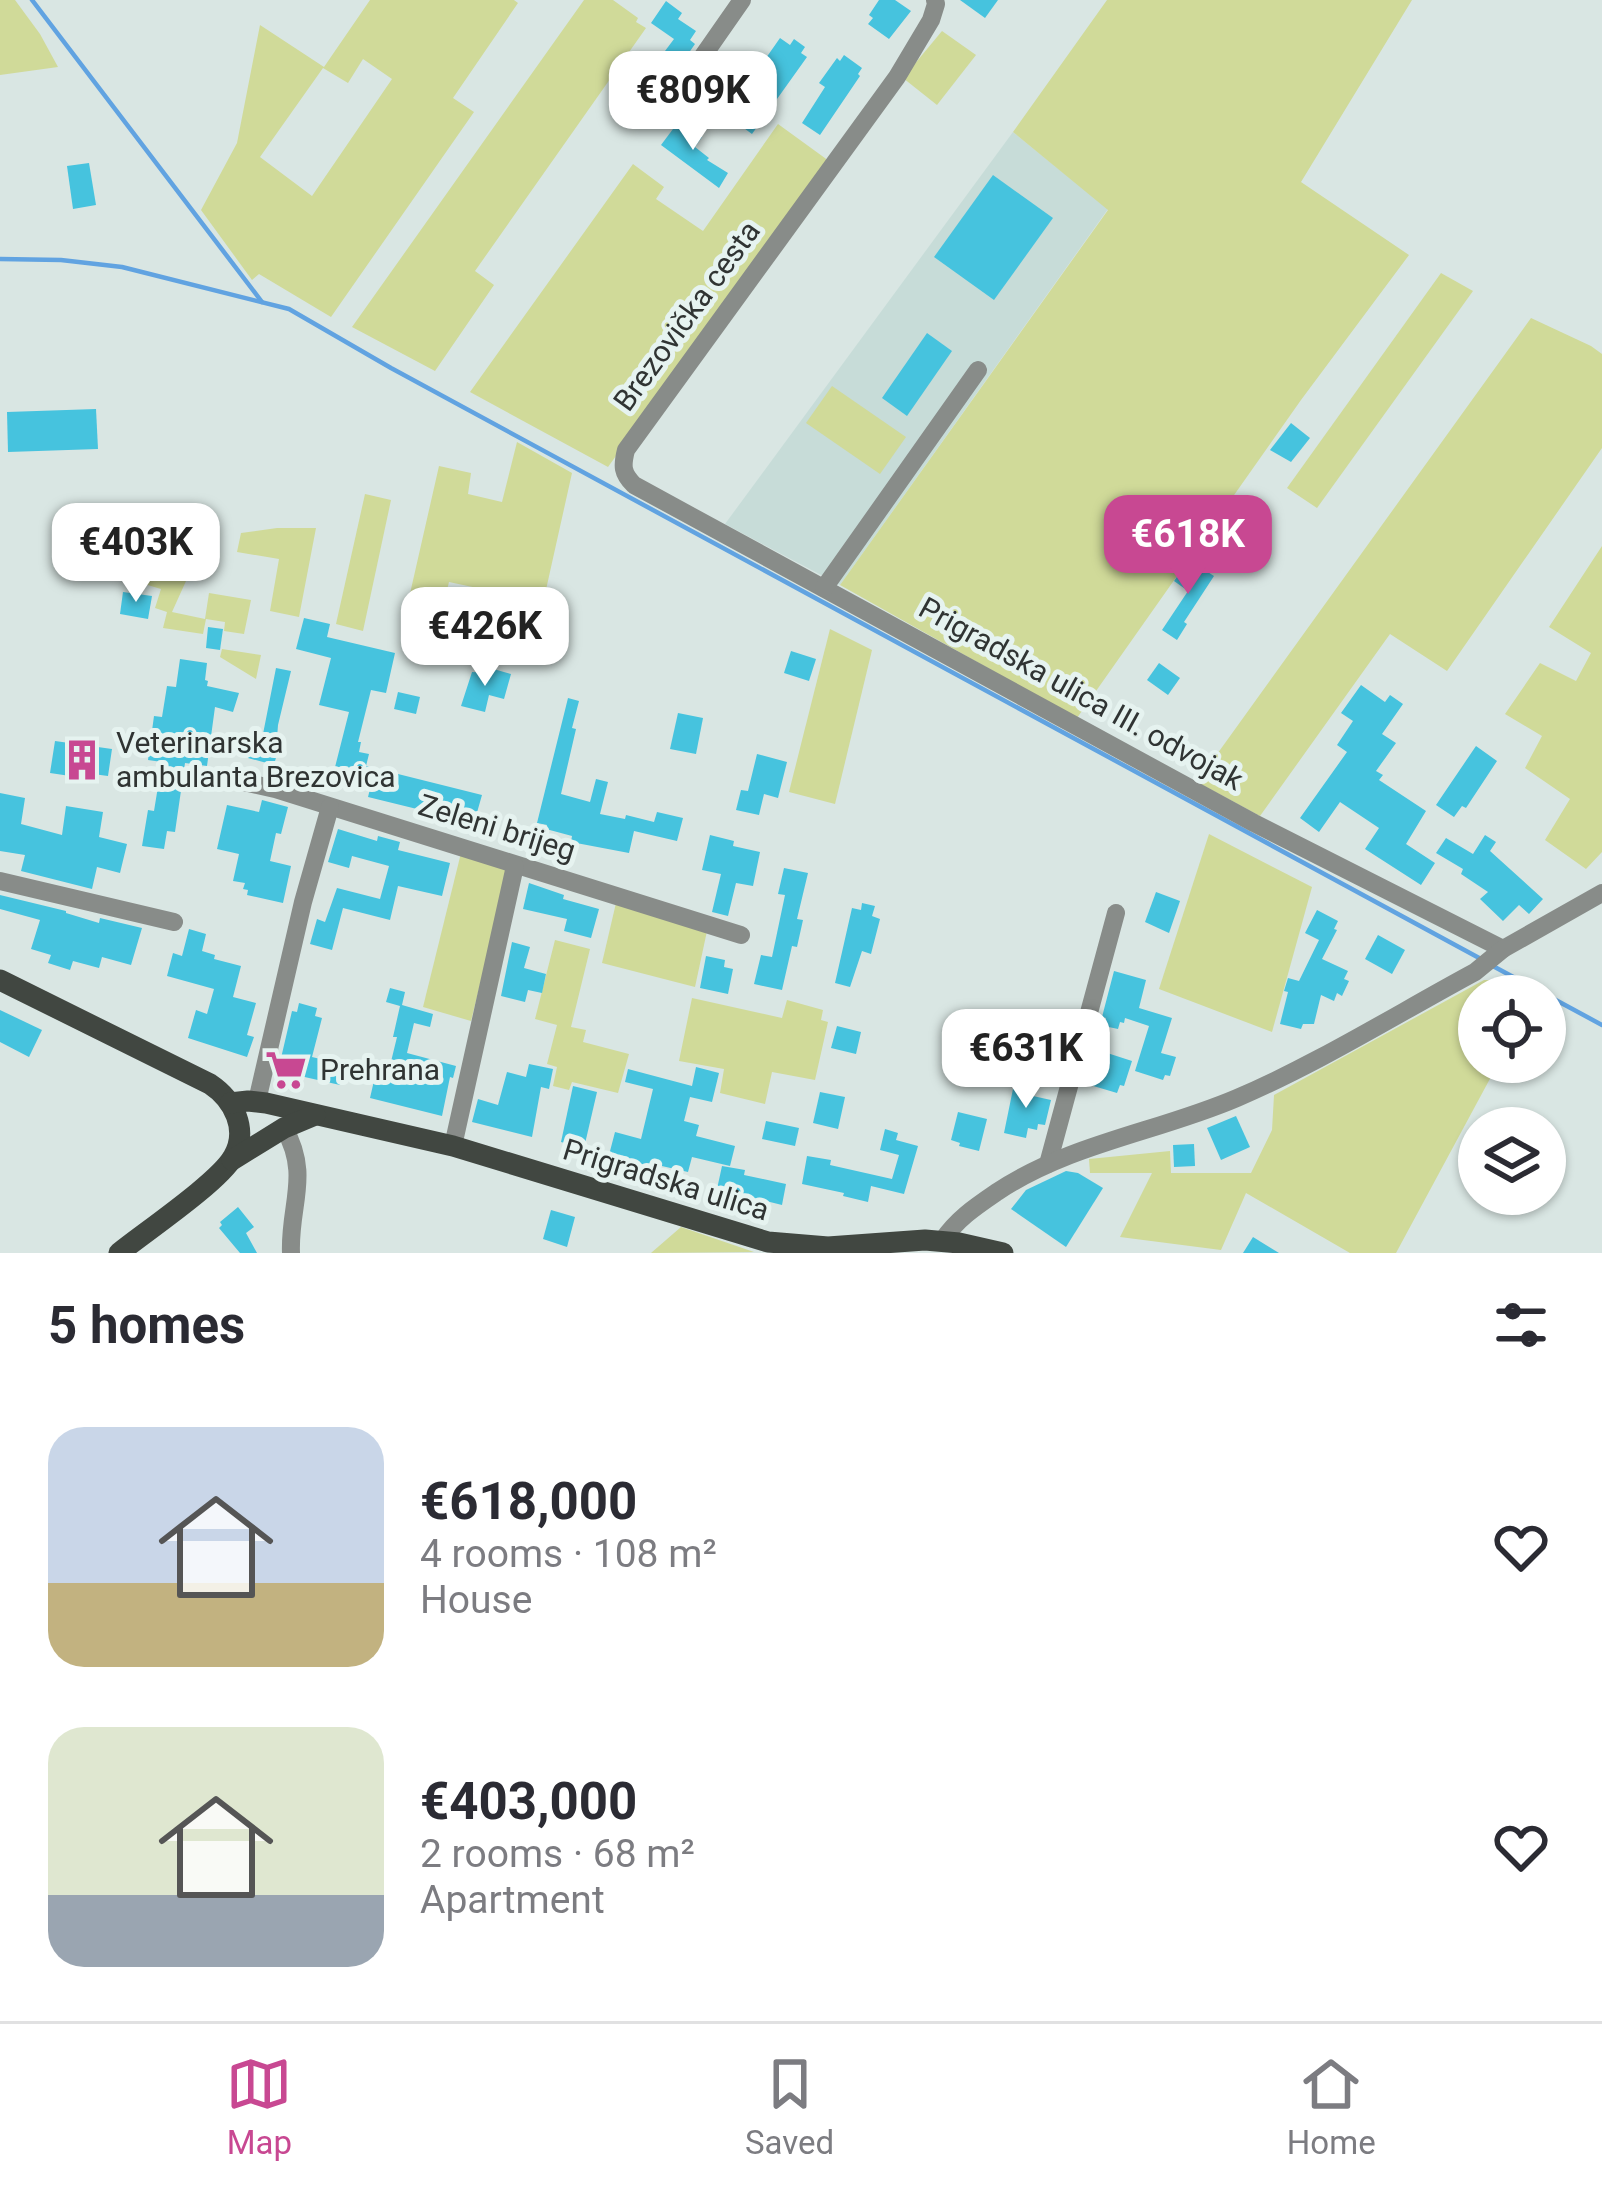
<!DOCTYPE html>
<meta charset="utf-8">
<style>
body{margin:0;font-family:Roboto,sans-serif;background:#f2f2f3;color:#2b2b33;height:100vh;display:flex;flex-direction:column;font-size:45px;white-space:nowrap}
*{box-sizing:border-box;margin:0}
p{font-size:39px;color:#7c7c81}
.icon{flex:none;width:66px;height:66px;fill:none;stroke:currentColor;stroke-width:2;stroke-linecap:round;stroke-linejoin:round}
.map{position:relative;height:1253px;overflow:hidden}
.sheet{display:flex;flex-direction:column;background:#fff;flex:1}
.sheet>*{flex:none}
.controls{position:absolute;left:1458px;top:975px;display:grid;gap:24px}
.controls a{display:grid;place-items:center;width:108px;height:108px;border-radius:50%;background:#fff;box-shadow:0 3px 9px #0004;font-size:60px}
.price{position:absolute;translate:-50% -102px;padding:0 27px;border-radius:24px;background:#fff;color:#222;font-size:39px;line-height:78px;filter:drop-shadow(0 3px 6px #0008)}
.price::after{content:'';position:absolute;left:50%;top:72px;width:36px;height:27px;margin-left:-18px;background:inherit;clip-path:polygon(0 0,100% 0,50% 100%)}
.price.selected{background:#c84892;color:#fff}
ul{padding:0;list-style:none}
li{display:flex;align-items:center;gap:36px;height:300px;padding:0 48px}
li span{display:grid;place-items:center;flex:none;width:336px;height:240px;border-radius:36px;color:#555}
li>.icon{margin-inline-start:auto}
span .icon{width:144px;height:144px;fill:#fffc;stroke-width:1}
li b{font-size:51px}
h2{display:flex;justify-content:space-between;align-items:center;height:144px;padding:0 48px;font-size:51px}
.menu{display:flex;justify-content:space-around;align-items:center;height:168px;border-top:3px solid #e1e1e2;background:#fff;font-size:33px;color:#7c7c81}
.menu a{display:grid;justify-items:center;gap:6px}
.menu .selected{color:#c84892}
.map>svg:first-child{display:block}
</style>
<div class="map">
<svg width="1602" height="1253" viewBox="0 0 1602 1253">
<rect width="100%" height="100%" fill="#d9e6e3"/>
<polygon fill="#c7dcd8" points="1013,132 1108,209 840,585 725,524"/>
<g fill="#d0da99" fill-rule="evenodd">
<polygon points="0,0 15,0 40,34 58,67 0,75"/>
<path d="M 370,0 L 514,0 L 518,3 L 453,98 L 474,112 L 331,317 L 259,274 L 252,280 L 201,210 L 237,143 L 260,25 L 324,67 ZM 363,59 L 392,79 L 312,196 L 260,157 L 323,68 L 348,83 Z"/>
<polygon points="584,0 613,0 638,18 636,22 646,28 475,271 494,285 435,371 352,327"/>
<polygon points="1107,0 1412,0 1301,182 1409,255 1301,400 1077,718 840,585 1108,210 1013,132"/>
<polygon points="942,31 976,55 937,105 903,78"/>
<polygon points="778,124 829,161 608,467 470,392 633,164 664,187 656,199 703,231"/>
<polygon points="1441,273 1473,291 1317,508 1287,488"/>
<polygon points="1531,318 1591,346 1602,354 1602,448 1447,671 1390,634 1260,816 1197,782"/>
<polygon points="832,386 906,437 880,474 806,423"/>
<polygon points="517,442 572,473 531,657 471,643 482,589 449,582 443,606 409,598 439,466 471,473 468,494 502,502"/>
<polygon points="365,494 391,500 363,631 336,624"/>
<polygon points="277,528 316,528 299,617 270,611 279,559 237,552 241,533"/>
<polygon points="196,539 186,581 172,612 205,619 209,593 251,600 244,634 224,631 225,622 206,619 203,634 163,628 167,612 155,608 161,589 141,583 134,547"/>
<polygon points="1602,546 1602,852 1586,869 1545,840 1570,799 1525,768 1542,736 1505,714 1540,663 1576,681 1591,653 1549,627"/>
<polygon points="830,629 872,650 835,804 789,792"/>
<polygon points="222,649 261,655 256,679 220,657"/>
<polygon points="1209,834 1312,887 1272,1032 1159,989"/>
<polygon points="461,853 505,869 505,883 471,1021 423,1007"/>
<polygon points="616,903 707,931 695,987 602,963"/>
<polygon points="555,940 590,949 571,1027 586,1030 583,1042 629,1054 618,1093 572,1082 569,1090 553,1086 557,1067 547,1064 557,1025 535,1019"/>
<polygon points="1484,980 1494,980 1532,996 1479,996 1479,1062 1499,1062 1396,1253 1350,1253 1246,1193 1221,1250 1120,1237 1152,1173 1090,1173 1089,1159 1170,1151 1171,1173 1251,1173 1272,1130 1274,1095"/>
<polygon points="692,998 782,1018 787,1000 823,1010 821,1020 828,1022 815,1080 772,1072 765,1104 720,1093 724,1069 679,1061"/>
<polygon points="681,1227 754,1252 651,1253"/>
</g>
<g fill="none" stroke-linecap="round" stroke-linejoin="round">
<g stroke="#61a3e1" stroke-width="4.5">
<polyline points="32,0 262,302"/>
<polyline points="0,259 61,260 122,267 289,309 391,368 1481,959"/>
<polyline points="1491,965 1602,1025"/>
</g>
</g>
<g fill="#46c3de">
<polygon points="879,0 895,0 911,11 889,39 868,24 873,18 869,15"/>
<polygon points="960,0 998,0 985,18"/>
<polygon points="666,1 682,13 678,19 696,31 690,40 695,44 679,67 662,55 674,39 651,23"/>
<polygon points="780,38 790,45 794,39 805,47 801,53 807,57 752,134 726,115"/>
<polygon points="844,55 862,68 858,74 860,76 820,135 802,123 825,87 819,83 837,58 840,61"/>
<polygon points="679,121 702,137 695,147 709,158 707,160 728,173 719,188 661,145"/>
<polygon points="89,163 96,205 73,209 67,166"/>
<polygon points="993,175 1053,218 994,300 934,257"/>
<polygon points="927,333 952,351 907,416 882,398"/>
<polygon points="96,409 98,449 8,452 7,412"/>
<polygon points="1291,423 1310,438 1291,462 1270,450"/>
<polygon points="1189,560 1214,576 1184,622 1187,624 1177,640 1162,630 1188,591 1174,581"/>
<polygon points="123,592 152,596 148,619 120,614"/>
<polygon points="304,618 330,624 327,637 395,653 386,693 371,690 358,742 361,742 359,752 369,754 366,766 482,795 474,823 368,797 370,789 332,779 349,712 319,705 331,658 296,649"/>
<polygon points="208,627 223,629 220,650 206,648"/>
<polygon points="791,651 816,659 809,681 784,673"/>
<polygon points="180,659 207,663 205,680 208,681 207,686 239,693 233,712 215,707 207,766 185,763 175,832 167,831 164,849 142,846 148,810 154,811 162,762 148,760 154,716 162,717 167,686 176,687"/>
<polygon points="1159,663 1180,678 1168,695 1147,680"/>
<polygon points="276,668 291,671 278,725 277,738 281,739 274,765 248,758 255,732 263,734"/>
<polygon points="490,668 511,674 504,699 489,695 485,712 461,706 472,672 489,673"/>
<polygon points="1361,685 1385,702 1390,695 1403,704 1382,734 1396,743 1376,771 1383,775 1379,780 1426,811 1406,844 1435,863 1421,885 1365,849 1379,828 1340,802 1319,832 1300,818 1347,752 1337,745 1353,721 1341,713"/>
<polygon points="398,692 420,697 416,714 394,709"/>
<polygon points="568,698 579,701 572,728 576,729 561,794 590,802 596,779 608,782 600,814 625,819 626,815 654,822 657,812 683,818 677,841 634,831 629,853 571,842 572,836 546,829 547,825 537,823"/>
<polygon points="678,713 703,718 696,754 670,749"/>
<polygon points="55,741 112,749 108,776 78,772 77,777 50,773"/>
<polygon points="1476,746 1497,761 1466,808 1462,806 1454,817 1436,805"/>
<polygon points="757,754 787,762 778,798 764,794 759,815 736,810 741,790 748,791"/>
<polygon points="0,793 25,798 21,824 62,835 66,806 103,812 99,837 127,844 120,873 97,867 92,889 21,871 25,855 0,851"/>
<polygon points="262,800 288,807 281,834 276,833 270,861 291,866 283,903 247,895 248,890 243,889 245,883 233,881 239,854 217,849 227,805 259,812"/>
<polygon points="338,829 377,841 378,836 400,842 398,850 450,863 442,896 398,886 390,920 343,908 332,950 310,944 317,919 325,922 337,888 380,899 389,866 352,856 349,868 328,862"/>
<polygon points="710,835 734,841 733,846 760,852 753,886 736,883 728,916 712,912 721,874 702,870"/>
<polygon points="1485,835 1496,842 1490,851 1543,899 1529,914 1519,905 1503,921 1480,899 1488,892 1461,874 1463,869 1436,853 1446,838 1473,854"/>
<polygon points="784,868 808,873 797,919 803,920 797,947 792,946 782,990 754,984 761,955 772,957 785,895 778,894"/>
<polygon points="529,883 564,895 563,899 599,909 591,938 564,931 567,919 523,909"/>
<polygon points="1156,892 1180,901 1169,933 1145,922"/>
<polygon points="0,895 66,911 66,913 99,923 100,918 142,928 131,965 102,957 99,968 73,961 70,970 48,963 51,955 31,949 40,920 0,909"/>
<polygon points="862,903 875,906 872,916 880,919 871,954 862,951 850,987 835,983 852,908 861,910"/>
<polygon points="1317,910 1338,921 1334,929 1337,930 1322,959 1348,971 1344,979 1349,981 1342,996 1337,993 1334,1001 1321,995 1314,1024 1303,1024 1301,1029 1280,1024 1288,992 1284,991 1288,978 1299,981 1319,940 1305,933"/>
<polygon points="189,929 206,934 202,951 215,955 214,959 241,966 233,997 256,1003 247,1035 254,1037 247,1057 188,1038 196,1010 207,1014 214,989 167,976 173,953 182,956"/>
<polygon points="1378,935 1405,950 1392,974 1365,959"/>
<polygon points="512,942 530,947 524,968 546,974 542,993 528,990 525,1002 501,996"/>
<polygon points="706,956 725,960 724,967 733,969 728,994 700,988"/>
<polygon points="1114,971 1146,980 1139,1008 1172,1018 1161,1053 1176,1057 1170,1076 1165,1075 1163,1080 1135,1071 1149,1026 1125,1018 1124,1023 1120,1022 1118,1029 1104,1026 1106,1018 1102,1017"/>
<polygon points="390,988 405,992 402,1005 433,1014 430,1027 414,1023 407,1053 456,1066 453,1078 450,1077 442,1116 370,1098 376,1072 388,1074 397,1037 393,1037 400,1006 386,1002"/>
<polygon points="299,1003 317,1008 315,1016 322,1018 312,1057 345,1065 340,1085 278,1071 292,1011 297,1012"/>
<polygon points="0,1010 42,1030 29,1057 0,1042"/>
<polygon points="837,1026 861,1032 856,1054 831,1048"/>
<polygon points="1101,1051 1132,1061 1124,1086 1120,1085 1117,1093 1090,1085"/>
<polygon points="529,1064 553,1069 549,1089 541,1087 532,1137 472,1122 478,1099 498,1105 507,1072 526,1077"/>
<polygon points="696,1067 719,1073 712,1102 690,1097 684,1121 699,1125 696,1136 735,1146 730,1166 692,1157 688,1172 653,1164 652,1168 609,1155 615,1132 641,1139 653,1089 625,1082 628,1069 692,1086"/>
<polygon points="1014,1084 1035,1088 1033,1096 1051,1100 1045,1125 1038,1124 1037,1130 1028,1128 1026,1138 1004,1133"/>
<polygon points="573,1086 597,1092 584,1148 561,1142"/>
<polygon points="820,1092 845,1097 838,1129 813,1123"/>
<polygon points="958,1112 987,1119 979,1151 959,1146 960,1143 951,1140"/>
<polygon points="1236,1116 1250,1147 1221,1160 1207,1128"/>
<polygon points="766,1121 799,1128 795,1146 762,1139"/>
<polygon points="885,1129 898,1133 896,1140 918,1146 904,1194 871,1186 868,1202 843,1196 844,1193 802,1184 807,1156 831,1160 830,1165 892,1179 899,1155 880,1150"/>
<polygon points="1194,1144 1195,1166 1174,1167 1173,1145"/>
<polygon points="722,1166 745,1170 744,1175 786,1184 782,1205 717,1189"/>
<polygon points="1066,1171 1078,1173 1103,1188 1066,1247 1011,1209 1026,1190"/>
<polygon points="238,1207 254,1227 246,1233 257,1253 240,1253 219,1228 222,1225 220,1222"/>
<polygon points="551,1210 575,1217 567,1247 543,1239"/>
<polygon points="1253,1237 1279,1253 1243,1253"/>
</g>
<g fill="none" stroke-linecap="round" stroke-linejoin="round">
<polyline stroke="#899290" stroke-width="3" stroke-dasharray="9 9" stroke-linecap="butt" points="281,1089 285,1073"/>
<g stroke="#888c89" stroke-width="18">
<path d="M 935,0 L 936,4 L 931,20 L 897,77 L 626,450 C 622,466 622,473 634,485 L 1254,823 L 1503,949"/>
<polyline points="666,109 742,0"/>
<polyline points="824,588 978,370"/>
<polyline points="235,780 275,789 741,935"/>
<polyline points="0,881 174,922"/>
<polyline points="257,1101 303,902 330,807"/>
<path d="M 284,1128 C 311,1175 289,1205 291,1253"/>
<polyline points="453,1146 515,866"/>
<polyline points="1048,1164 1116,913"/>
<path d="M 942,1241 C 957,1219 975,1207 997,1192 C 1071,1143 1158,1132 1237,1098 C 1319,1063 1397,1014 1475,972 L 1503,949 L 1602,893"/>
</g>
<g stroke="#414741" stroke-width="21">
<path d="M 0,980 L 210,1084 C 234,1100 249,1130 233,1157 C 219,1182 145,1232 119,1253"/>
<polyline points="230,1103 248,1101 266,1103 453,1146 768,1242 828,1247 925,1240 959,1243 1003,1253"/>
<polyline points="232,1160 284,1128 315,1115"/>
</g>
</g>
<defs>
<g id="building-bare" transform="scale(3.24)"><path d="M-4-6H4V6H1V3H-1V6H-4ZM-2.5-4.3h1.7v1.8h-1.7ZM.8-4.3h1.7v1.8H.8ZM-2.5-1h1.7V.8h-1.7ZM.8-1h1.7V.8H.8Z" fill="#c84892" stroke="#e6f3f0" stroke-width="2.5" paint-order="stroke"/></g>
<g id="supermarket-bare" transform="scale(3.24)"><path d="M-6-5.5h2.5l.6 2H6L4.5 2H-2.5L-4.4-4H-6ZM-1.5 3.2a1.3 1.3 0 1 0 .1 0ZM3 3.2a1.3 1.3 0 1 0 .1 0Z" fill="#c84892" stroke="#e6f3f0" stroke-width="2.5" paint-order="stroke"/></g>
</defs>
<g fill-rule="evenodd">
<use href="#building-bare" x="82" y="760"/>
<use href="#supermarket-bare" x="286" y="1070"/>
</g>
<g text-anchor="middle" stroke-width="10" stroke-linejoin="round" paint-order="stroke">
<g font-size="30" fill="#303433" stroke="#e6f3f0">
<text transform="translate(687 316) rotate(-54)" y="10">Brezovička cesta</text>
<text transform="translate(1081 694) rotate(29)" y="10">Prigradska ulica III. odvojak</text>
<text transform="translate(497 828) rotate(17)" y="10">Zeleni brijeg</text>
<text transform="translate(666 1180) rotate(17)" y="10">Prigradska ulica</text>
</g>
<g font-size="30" fill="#303433" stroke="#e6f3f0" text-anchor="start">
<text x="116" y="753">Veterinarska<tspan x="116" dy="34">ambulanta Brezovica</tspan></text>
<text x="320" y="1080">Prehrana</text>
</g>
</g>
</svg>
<div class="controls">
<a><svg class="icon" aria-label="locate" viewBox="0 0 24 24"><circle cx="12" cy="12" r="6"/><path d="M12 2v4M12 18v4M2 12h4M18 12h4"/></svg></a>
<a><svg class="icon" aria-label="layers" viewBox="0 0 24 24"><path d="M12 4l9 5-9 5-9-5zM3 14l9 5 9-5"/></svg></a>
</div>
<b class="price" style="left:693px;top:153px">€809K</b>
<b class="price selected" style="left:1188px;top:597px">€618K</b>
<b class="price" style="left:136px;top:605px">€403K</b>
<b class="price" style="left:485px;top:689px">€426K</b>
<b class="price" style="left:1026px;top:1111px">€631K</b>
</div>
<section class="sheet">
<h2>5 homes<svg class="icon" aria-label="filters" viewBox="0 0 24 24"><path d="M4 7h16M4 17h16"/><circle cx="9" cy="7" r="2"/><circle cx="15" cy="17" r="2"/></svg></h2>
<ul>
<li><span style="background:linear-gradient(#c9d6e8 65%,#c2b280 0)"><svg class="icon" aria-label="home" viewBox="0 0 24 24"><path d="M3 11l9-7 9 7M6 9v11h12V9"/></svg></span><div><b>€618,000</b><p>4 rooms · 108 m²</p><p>House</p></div><svg class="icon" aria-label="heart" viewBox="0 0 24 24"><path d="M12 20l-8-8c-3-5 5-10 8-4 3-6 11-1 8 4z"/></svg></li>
<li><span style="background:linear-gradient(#dfe7d0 70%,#9aa5b1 0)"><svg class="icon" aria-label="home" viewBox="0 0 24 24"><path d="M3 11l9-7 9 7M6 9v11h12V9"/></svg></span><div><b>€403,000</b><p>2 rooms · 68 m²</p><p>Apartment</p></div><svg class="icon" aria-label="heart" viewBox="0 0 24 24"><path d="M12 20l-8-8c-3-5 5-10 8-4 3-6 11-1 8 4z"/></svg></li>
</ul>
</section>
<nav class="menu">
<a class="selected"><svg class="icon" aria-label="map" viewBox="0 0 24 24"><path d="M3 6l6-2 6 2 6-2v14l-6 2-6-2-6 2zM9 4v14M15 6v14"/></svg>Map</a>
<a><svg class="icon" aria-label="saved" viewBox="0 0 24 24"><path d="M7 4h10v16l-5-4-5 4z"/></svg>Saved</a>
<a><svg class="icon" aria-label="home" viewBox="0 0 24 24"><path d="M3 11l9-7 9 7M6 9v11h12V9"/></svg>Home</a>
</nav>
